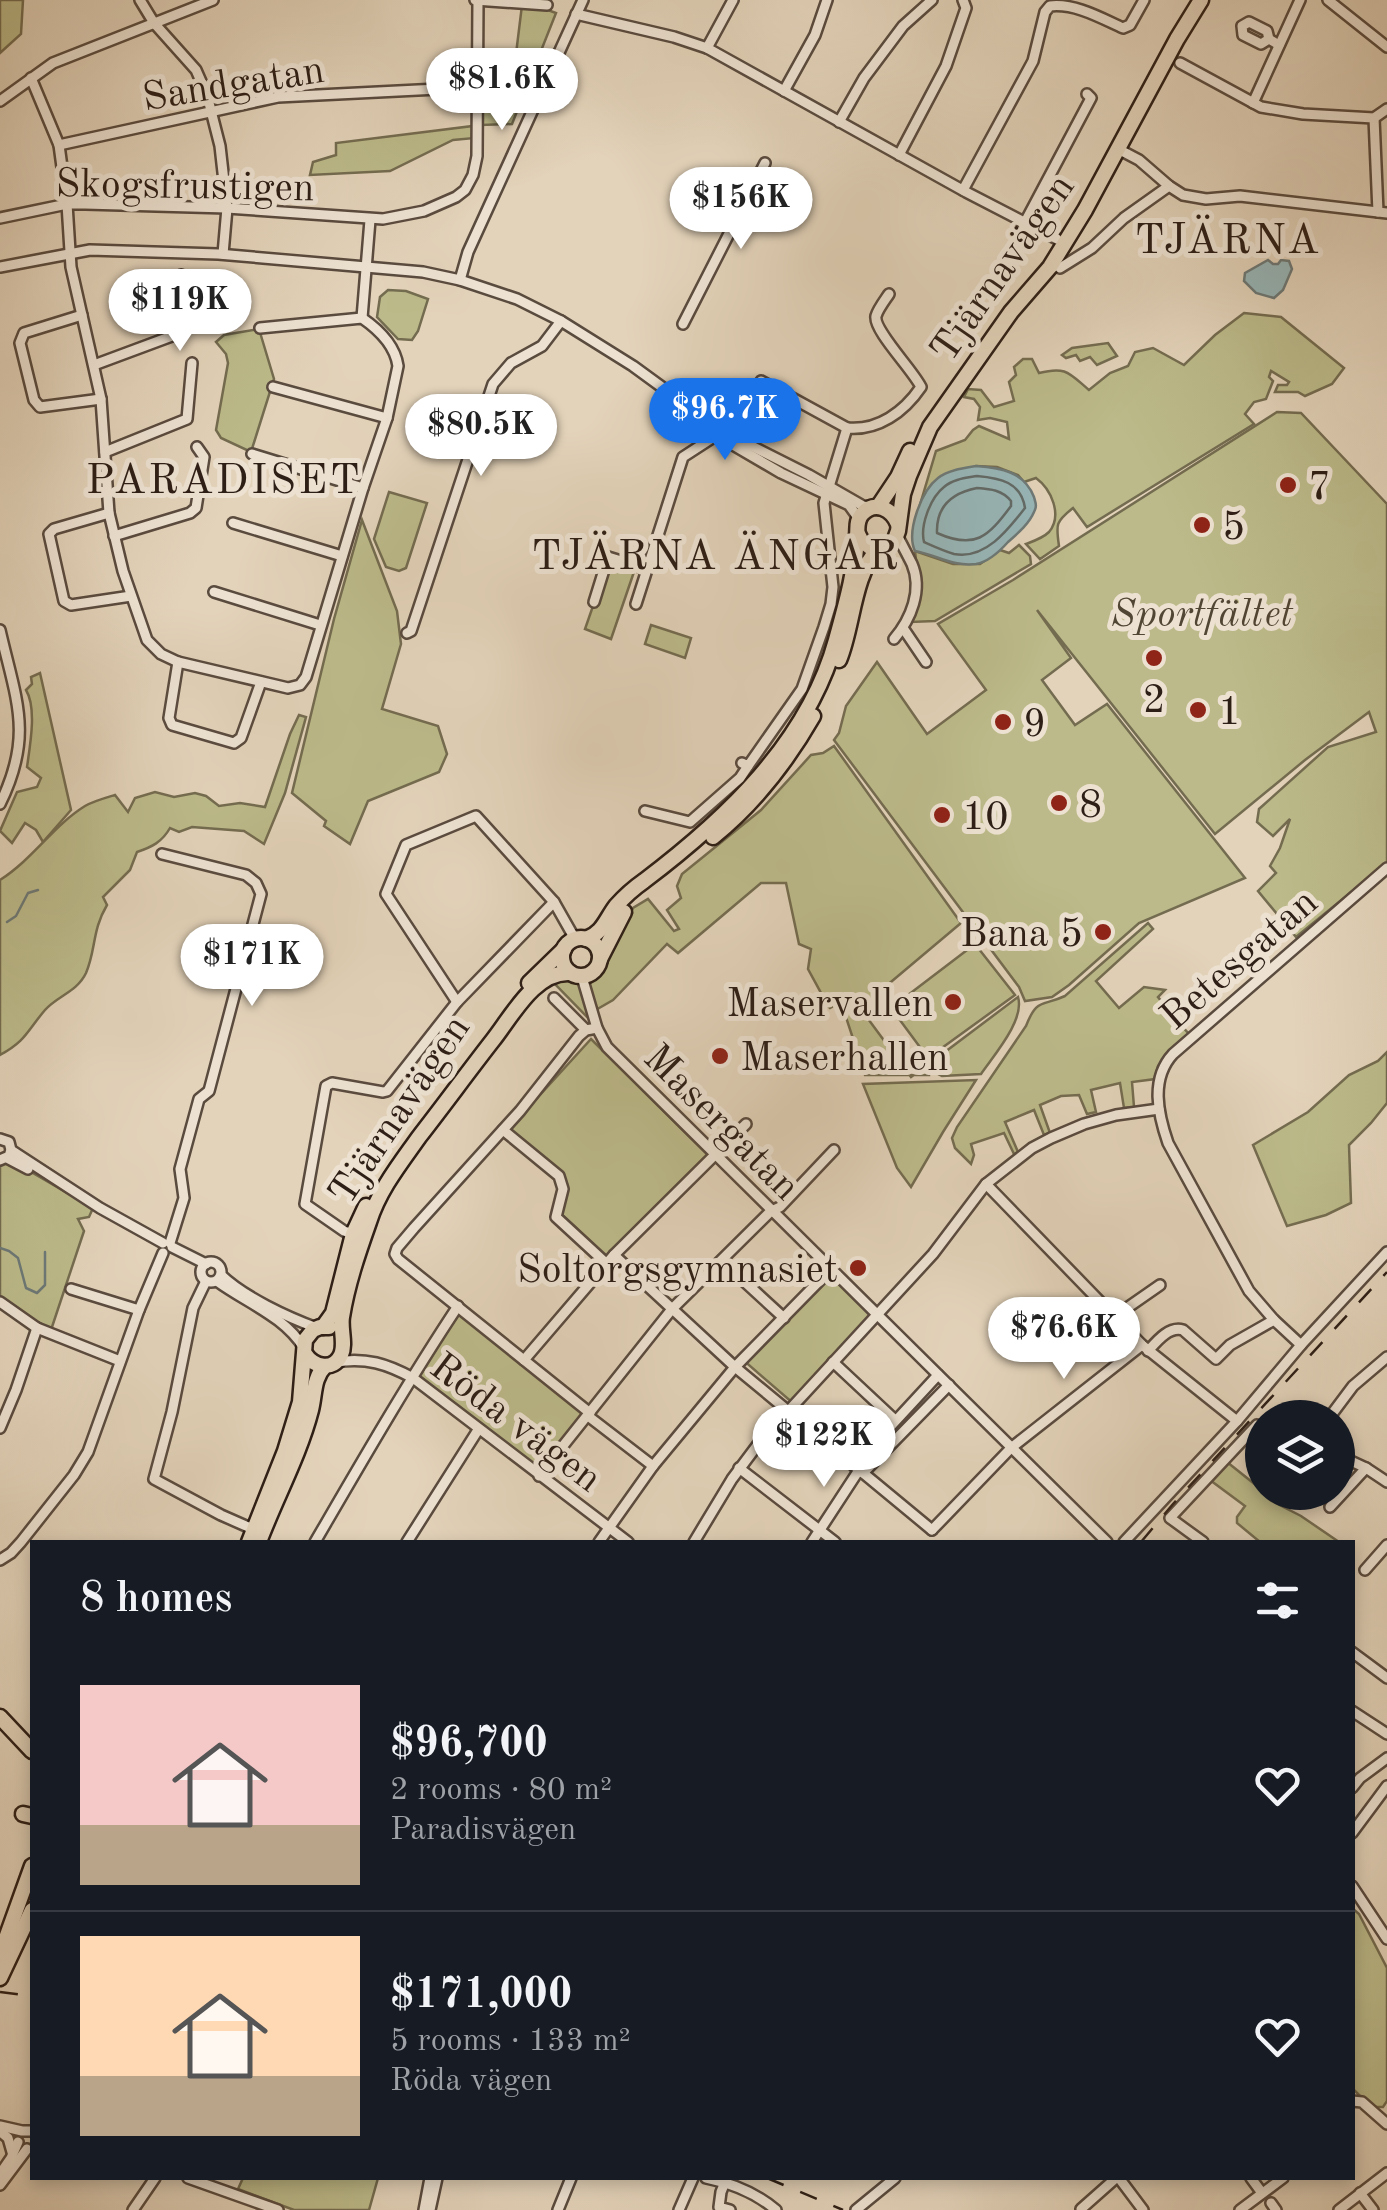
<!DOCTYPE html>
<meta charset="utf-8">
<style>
body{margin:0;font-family:"Old Standard TT",serif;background:#20242c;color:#f1f3f6;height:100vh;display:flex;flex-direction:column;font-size:38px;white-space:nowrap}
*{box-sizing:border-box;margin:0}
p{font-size:32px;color:#9ea1a6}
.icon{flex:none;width:55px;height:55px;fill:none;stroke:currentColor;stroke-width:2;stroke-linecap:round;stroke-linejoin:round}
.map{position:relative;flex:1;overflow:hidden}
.sheet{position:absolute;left:30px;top:1540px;width:1325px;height:640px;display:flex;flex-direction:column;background:#171b24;border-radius:0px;box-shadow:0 5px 15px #0003}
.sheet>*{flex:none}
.controls{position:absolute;left:1245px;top:1400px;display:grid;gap:20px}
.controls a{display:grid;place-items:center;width:110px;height:110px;border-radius:50%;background:#171b24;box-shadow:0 5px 15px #0003;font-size:50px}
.price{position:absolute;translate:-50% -85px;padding:0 22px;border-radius:35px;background:#fff;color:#222;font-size:32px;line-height:65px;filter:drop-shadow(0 2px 5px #0008)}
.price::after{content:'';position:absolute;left:50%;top:60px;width:30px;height:22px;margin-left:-15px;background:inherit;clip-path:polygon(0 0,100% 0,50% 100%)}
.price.active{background:#1a73e8;color:#fff}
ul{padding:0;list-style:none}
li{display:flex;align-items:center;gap:30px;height:250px;padding:0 50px}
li+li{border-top:2px solid #363941}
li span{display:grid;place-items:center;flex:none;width:280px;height:200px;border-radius:0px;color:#555}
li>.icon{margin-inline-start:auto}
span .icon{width:120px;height:120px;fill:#fffc;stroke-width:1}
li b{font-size:42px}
h2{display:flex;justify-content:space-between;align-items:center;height:120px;padding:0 50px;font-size:42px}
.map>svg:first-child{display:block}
</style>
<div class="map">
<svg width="1387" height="2210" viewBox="0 0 1387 2210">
<rect width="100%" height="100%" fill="#e3d3ba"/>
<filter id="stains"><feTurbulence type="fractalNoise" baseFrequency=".002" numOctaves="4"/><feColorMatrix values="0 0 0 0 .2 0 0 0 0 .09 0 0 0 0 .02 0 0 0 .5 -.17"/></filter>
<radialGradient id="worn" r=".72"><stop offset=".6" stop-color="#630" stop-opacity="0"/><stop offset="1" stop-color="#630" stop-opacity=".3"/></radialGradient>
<g fill="#bcba8a" stroke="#746c50" stroke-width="2.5">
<polygon points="0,0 23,0 21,34 0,53"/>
<polygon points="522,5 537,6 556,13 512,124 481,125 481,105 510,103"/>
<polygon points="473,126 475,138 453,140 390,171 310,175 313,162 336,155 336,143"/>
<polygon points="388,290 406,291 428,299 418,331 412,340 398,339 377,317 380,297"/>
<path d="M 1244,313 L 1281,317 L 1344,368 L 1332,384 L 1305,396 L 1298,392 L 1275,392 L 1278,385 L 1287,385 L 1289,382 L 1271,371 L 1269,377 L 1273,381 L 1266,399 L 1254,402 L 1245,414 L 1254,424 L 1087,527 L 1073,508 C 1055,522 1056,525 1059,546 L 1040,559 L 1026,544 C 1034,541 1043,538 1049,532 C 1063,515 1051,489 1036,478 L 1024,482 L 1018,475 L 997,467 L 976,466 L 927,493 L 919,508 L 936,451 L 965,440 L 973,430 L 979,426 L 1009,439 L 1007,422 L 990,418 L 978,420 L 980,407 L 974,399 L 964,397 L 968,389 L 981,390 L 994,407 L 1014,401 L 1009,382 L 1016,375 L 1014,367 L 1023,359 L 1032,359 L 1039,373 C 1066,366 1069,373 1089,390 L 1110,373 L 1128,366 L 1135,352 L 1153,348 L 1184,365 L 1215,335 Z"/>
<polygon points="259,329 274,379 251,452 221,438 216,430 228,363 226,354 216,342 224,335"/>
<polygon points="1108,343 1117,356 1097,365 1090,357 1080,361 1076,355 1066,358 1062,355 1072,348"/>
<polygon points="1277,412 1301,413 1387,504 1387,863 1296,937 1258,891 1276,873 1270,866 1280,848 1290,819 1273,836 1257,822 1259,809 1328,747 1376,732 1369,712 1305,760 1215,834 1037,610 1071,658 1042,680 1075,725 1107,704 1245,878 1139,923 1069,985 1052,997 1025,1001 1019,987 834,740 839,733 846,706 877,662 927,734 986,690 938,624 1013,580"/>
<polygon points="389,492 427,503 406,568 399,571 386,567 374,539"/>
<polygon points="362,520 397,611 401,644 382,709 438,726 447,754 439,772 368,801 350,844 324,826 326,821 292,793 334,619"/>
<polygon points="1019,545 1030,556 1031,564 935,621 911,622 920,597 915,551 953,564 980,564 1000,550 1009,553"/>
<polygon points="609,560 635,569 611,639 585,629"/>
<polygon points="651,625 691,638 685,658 645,644"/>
<path d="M 40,673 L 71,810 L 43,842 L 36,830 L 25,823 L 12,843 L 0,831 L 17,792 L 37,787 L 41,778 L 27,767 C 30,746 37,708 26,690 L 32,684 L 31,677 Z"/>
<path d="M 299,715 L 306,717 L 285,793 L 264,844 L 244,831 L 192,827 L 179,832 L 170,828 C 162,842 152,847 137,852 L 130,870 L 103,897 L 107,905 C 92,930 96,950 86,973 C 77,992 57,996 45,1010 C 27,1031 26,1041 0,1055 L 0,880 C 33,859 54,825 85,806 C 94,801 105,798 115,795 L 128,812 L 135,798 L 155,792 L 174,797 L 195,793 L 206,796 L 219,806 L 240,803 L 265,807 L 290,734 Z"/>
<path d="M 834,746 L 961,923 L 860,1008 L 911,1077 L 925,1067 L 929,1072 L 929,1075 L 865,1075 L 841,1002 L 830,1008 L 822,1001 L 821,993 L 808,969 L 811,949 L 799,944 L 786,883 L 761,883 L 678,953 L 667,944 L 613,1000 L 594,1011 L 591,1021 L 554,983 L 563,975 C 581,980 589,979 603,966 L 603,959 L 633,908 L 648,899 L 674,931 L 679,929 L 667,910 L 681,898 L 677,886 L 682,874 L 761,810 L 811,755 L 823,753 Z"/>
<path d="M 1148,923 L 1153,929 L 1096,981 L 1119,1008 L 1144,987 L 1165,990 L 1158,997 L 1171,1013 L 1167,1017 L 1174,1025 L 1178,1022 L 1189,1034 L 1158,1066 L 1155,1079 L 1132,1082 L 1134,1107 L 1124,1108 L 1120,1083 L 1091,1090 L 1096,1112 L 1087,1114 L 1079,1095 L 1061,1096 L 1040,1105 L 1050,1133 L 1044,1135 L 1034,1110 L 1005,1122 L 1018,1152 L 1014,1154 L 1004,1133 L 971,1144 L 974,1155 L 971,1164 L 955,1148 L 952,1138 L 957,1127 L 1026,1026 C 1037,998 1041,1007 1065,996 Z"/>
<polygon points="975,944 1015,995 928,1058 891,1008"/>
<path d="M 1018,997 C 1025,1020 994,1055 981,1074 L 942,1076 L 936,1073 L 937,1058 Z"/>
<polygon points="591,1039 710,1157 610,1260 558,1211 564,1185 507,1131"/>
<polygon points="1387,1052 1387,1103 1371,1123 1349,1145 1351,1203 1326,1215 1287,1226 1253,1145 1308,1112 1349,1075 1378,1061"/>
<polygon points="976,1080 943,1132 911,1187 897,1168 863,1084"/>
<polygon points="7,1158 93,1208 89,1217 78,1219 84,1231 50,1333 0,1302 0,1160"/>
<polygon points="831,1269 877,1313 794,1404 742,1359"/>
<polygon points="458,1306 590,1413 539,1476 413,1378"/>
<polygon points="1227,1462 1262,1490 1270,1500 1301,1516 1339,1542 1260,1542 1237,1523 1237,1517 1245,1506 1210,1480"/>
<polygon points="1352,1908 1359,1914 1387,1968 1387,2101 1383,2107 1371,2107 1353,2089"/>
<polygon points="243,2178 378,2178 369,2210 294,2210 238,2189"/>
</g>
<g fill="#97b6b8" stroke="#6d7977" stroke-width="2.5">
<polygon points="1268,260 1273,264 1278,264 1281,260 1289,261 1292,269 1283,290 1274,298 1256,293 1244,281 1245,273"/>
<path d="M 976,466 C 1000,468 1024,471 1034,497 C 1036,504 1037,506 1034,512 C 1029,524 1017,534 1008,542 C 1000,551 988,562 976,564 C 953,567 937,555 915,551 C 906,532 921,491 938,478 C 948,470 964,468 976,466 Z"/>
</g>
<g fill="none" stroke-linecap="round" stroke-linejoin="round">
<g stroke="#626a67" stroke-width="2.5">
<path d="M 977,476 C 1000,478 1021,482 1025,508 C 1008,530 985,560 954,554 C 944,551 933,546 924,542 C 920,526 930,498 944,487 C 953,479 966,478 977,476 Z"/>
<path d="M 977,488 C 991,489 1002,490 1011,501 L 1011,506 C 988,537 975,550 937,533 C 936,507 952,493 977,488 Z"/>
</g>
<g stroke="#6d7977" stroke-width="2.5">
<polyline points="7,922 16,916 28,893 38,890"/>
<polyline points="0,1248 9,1251 18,1258 26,1288 37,1293 45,1285 45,1252"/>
</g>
<g stroke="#5a4b3f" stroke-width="14">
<g id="minor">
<polyline points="140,0 154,23 196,70 207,95 220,146 227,208 223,254"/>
<polyline points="475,0 547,5"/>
<polyline points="1328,0 1387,47"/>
<polyline points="576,14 674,37 707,48 966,192 1057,239"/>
<polyline points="1269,39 1261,44 1243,35 1242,26 1249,22 1267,31 1269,39 1279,45"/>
<polyline points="707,48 733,0"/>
<polyline points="1180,63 1261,107 1303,114 1374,118 1387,109"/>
<path d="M 31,78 L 59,145 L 67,204 L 71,267 L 101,399 L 109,513 L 123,571 L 147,640 L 161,654 L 178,662 L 288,688 L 300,685 L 306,677 L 363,488 L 387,418 L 398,366 C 395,345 378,329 362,318 L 260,328"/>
<polyline points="784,91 815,35 827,0"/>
<polyline points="0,101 53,63 213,0"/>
<polyline points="1253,103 1300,0"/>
<polyline points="1374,118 1378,212"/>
<polyline points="839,122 864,78 903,26 932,0"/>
<polyline points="59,145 278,97 478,87"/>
<polyline points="1118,149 1139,160 1169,186 1183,195 1206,199 1240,196 1387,213"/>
<polyline points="899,155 946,66 966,8 963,0"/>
<path d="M 963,190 L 1033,61 L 1045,12 L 1050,6 C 1075,3 1101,18 1123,28 L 1130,25 L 1144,0"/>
<polyline points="0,218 67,204 85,204 227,208 383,219 424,211 456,197 465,190 473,175 477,156 478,0"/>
<polyline points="1024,224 1091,98 1087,94"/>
<polyline points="0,267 90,250 218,254 423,272 460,280 517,299 561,321 633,366 722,431 809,475 863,506 872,508"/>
<polyline points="1060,268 1092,248 1124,218 1169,186"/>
<polyline points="460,280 468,252 583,0"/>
<polyline points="82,315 24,333 20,343 34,400 40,407 101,399"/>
<polyline points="362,318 370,220"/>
<polyline points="683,324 765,163"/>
<polyline points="94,365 172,336 175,333 181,275"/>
<polyline points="761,381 847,428"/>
<polyline points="273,387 387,418"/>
<polyline points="669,397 716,435 781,473 849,505 859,519"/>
<polyline points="105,452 187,419 192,363"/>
<polyline points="252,454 363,488"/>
<polyline points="109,513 54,529 49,534 64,601 71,605 131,596"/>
<polyline points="233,523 342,556"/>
<polyline points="114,536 190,513 196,508 204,457 197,447"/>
<polyline points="214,592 320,625"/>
<polyline points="594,602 608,557 647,569"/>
<polyline points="636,604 683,457 720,433"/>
<polyline points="903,628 926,662"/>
<path d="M 0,630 C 16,700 34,735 0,804"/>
<polyline points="407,633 411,631 493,384 511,363 542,346 561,321"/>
<path d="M 894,639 C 911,619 923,590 912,564 C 907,554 902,545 897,535"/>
<polyline points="178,662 169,718 172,725 234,743 241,738 261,682"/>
<path d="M 742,763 L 748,766 L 802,689 L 824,627 L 831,604 L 833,587 L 824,503 L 847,428 C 878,431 904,412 921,387 C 913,370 873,330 876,316 C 878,309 885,300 889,294"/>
<polyline points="645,811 690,822 740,778 748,766"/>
<polyline points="162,854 246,875 256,883 261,894 209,1091 199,1099 180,1169 184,1198 170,1243"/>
<polyline points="582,977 597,1028 607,1047 1107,1542"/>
<polyline points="554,998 586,1030"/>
<polyline points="457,1002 386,894 406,845 476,816 554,902 575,939"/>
<polyline points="503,1130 559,1176 563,1189 556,1217 607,1264"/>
<polyline points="0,1139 9,1142 11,1150 9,1156 0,1160"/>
<polyline points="11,1150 100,1208 163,1243"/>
<polyline points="7,1158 28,1169"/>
<polyline points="986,1184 1142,1345 1237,1421"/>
<polyline points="353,1234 344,1231 305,1204 326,1086 332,1083 383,1092 387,1091 457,1002 554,902"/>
<polyline points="172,1247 206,1264"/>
<polyline points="614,1255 735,1367 932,1530"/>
<polyline points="722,1261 784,1318"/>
<circle cx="211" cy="1272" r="10"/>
<path d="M 221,1275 C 244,1297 287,1317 317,1328"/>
<polyline points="206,1281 193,1308 172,1412 154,1479 221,1515 255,1530"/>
<path d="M 217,1281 C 247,1303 284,1316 304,1348"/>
<polyline points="71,1289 139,1310"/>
<polyline points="0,1302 37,1328 120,1361"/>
<polyline points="1114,1317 1160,1285"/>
<path d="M 1301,1345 L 1274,1320 L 1249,1291 L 1168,1143 C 1158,1114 1150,1079 1173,1054 L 1387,868"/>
<path d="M 1148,1351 C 1157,1341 1169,1326 1183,1330 L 1216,1359 L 1230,1345 L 1274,1320"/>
<polyline points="524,1360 614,1255 746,1124"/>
<path d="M 336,1362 C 366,1357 387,1364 413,1378 L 628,1542"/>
<polyline points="833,1362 895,1420"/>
<polyline points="590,1413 398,1259 395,1254 397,1248 414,1228 520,1111 579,1036 586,1030 597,1028"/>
<polyline points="588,1416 653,1466"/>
<polyline points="1329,1418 1353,1386 1387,1357"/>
<polyline points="0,1428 16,1390 37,1328"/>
<polyline points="1338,1455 1366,1468 1387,1482"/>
<polyline points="854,1466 938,1375"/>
<polyline points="739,1468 835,1542"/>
<polyline points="863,1473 949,1385"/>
<polyline points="539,1476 672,1309 771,1211 780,1207 834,1150"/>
<polyline points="1330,1507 1366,1468"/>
<polyline points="932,1530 1011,1448 1142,1345"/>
<path d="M 315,1542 C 361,1463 407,1383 458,1306"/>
<polyline points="407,1542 478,1430"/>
<polyline points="599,1542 653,1466 735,1367 831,1269"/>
<polyline points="694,1542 732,1479 759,1443 933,1254 986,1184 1032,1148 1051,1138 1084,1124 1116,1115 1159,1109"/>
<polyline points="812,1542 859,1470"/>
<polyline points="1124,1542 1237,1421 1301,1345 1387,1252"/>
<polyline points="1203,1542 1170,1518 1257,1425 1262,1426"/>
<polyline points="0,1560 11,1553 21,1542 74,1475 88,1452 139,1310 163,1253"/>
<polyline points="1365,1570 1387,1545"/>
<polyline points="1352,1652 1387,1678"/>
<polyline points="1352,1711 1387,1734"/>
<polyline points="1352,1788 1360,1778 1387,1758"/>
<polyline points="1352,1833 1387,1786"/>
<polyline points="1352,1886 1387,1939"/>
<polyline points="1352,2101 1362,2102 1387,2124"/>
<polyline points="0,2126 22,2131 32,2131"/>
<polyline points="2,2133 8,2138 12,2152"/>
<polyline points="0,2174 11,2158 18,2142"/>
<polyline points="188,2178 278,2210"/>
<path d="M 706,2178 C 731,2183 756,2193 776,2210"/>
<polyline points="1119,2178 1143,2210"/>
<polyline points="1251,2178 1262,2193"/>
<polyline points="725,2182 721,2192 719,2207 730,2210"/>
<polyline points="0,2185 27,2149"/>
<polyline points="1360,2193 1373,2210"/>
<polyline points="1271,2203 1276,2210"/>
<polyline points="1081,2209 1116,2178"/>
<polyline points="133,2210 155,2178"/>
<polyline points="424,2210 430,2178"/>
<polyline points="430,2210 437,2178"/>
<polyline points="558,2210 571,2178"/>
<polyline points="679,2210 693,2178"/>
<polyline points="856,2210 895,2178"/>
<polyline points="1240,2210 1283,2178"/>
<polyline points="1339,2210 1387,2173"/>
</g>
</g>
<g stroke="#2d1e16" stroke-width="19">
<g id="highway">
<polyline points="878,507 898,477 910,451"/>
<polyline points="858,534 861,540 871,548 883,548 894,542 898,531 903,494 909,476 930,427 1011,312 1050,267 1085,210 1177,39 1201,0"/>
<path d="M 839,660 C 853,627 853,575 878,549"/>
<path d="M 713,837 C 755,803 786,763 813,716"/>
<circle cx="581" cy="957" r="19"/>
<path d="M 586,939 C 603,933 606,919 616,906 C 624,897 634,888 644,881 C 726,819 808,742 836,640 C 845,607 856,570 857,535 C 858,527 856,521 862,514 C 875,500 892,509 898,524"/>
<polyline points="600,959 624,912"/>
<polyline points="529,983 564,949"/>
<polyline points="323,1327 333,1313 353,1234 366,1206"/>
<path d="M 305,1354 C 314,1367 333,1372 341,1355 C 346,1344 340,1329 342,1317 C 347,1285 358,1253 369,1222 C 379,1190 400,1164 419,1137 C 444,1105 468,1072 493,1040 C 512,1016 535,971 570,973"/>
<polyline points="249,1542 285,1451 300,1402 305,1340 313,1330 320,1327 329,1327"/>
<path d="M 259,1542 C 276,1497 299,1456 311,1410 C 315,1394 313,1378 325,1366"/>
<polyline points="0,1717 32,1751"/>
<polyline points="23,1814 32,1816"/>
<polyline points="0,1955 32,1866"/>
<polyline points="0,1978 32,1910"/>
</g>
</g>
<use href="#minor" stroke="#ede2d2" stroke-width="9"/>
<use href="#highway" stroke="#e3d3ba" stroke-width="14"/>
<g stroke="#2d1e16" stroke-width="2.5" stroke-dasharray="18 18" stroke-linecap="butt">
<polyline points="1141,1542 1173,1504 1387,1272"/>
<polyline points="0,1992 32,1996"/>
<polyline points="767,2178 843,2210"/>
</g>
</g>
<g fill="#8f2418" stroke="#ede2d2" stroke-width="4">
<circle cx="1288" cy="485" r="10"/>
<circle cx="1202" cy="525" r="10"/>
<circle cx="1154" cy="658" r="10"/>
<circle cx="1198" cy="710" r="10"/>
<circle cx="1003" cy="722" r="10"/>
<circle cx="1059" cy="803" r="10"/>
<circle cx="942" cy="815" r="10"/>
<circle cx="1103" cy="932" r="10"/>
<circle cx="953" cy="1002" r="10"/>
<circle cx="720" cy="1056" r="10"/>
<circle cx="858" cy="1268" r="10"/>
</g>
<g text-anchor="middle" stroke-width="10" stroke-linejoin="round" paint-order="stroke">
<g font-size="40" fill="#2d1e16" stroke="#ede2d2">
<text transform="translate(233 82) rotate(-9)" y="14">Sandgatan</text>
<text transform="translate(185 184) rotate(1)" y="14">Skogsfrustigen</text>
<text transform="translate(1001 267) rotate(-55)" y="14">Tjärnavägen</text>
<text transform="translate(1238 958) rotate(-41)" y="14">Betesgatan</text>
<text transform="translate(398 1109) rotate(-56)" y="14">Tjärnavägen</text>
<text transform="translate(723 1121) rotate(45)" y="14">Masergatan</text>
<text transform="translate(517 1421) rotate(37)" y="14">Röda vägen</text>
</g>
<g font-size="40" fill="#2d1e16" stroke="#ede2d2" text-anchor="start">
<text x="1308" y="499">7</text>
<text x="1222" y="539">5</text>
<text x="1154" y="712" text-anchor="middle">2</text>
<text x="1218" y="724">1</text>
<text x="1023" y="736">9</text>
<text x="1079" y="817">8</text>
<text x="962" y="829">10</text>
<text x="1083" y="946" text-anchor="end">Bana 5</text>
<text x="933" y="1016" text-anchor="end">Maservallen</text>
<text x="740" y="1070">Maserhallen</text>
<text x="838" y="1282" text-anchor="end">Soltorgsgymnasiet</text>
</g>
<g font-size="40" font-style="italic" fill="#514533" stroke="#ede2d2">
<text x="1202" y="626">Sportfältet</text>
</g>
<g font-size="42" letter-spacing="2.5" fill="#2d1e16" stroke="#ede2d2">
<text x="1228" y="253">TJÄRNA</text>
<text x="224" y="493">PARADISET</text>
<text x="716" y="569">TJÄRNA ÄNGAR</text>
</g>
</g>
<rect width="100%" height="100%" filter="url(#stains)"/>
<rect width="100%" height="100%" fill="url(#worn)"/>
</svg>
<div class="controls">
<a><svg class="icon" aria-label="layers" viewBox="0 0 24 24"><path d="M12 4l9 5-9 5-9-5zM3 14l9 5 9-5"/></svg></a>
</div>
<b class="price" style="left:502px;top:133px">$81.6K</b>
<b class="price" style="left:741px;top:252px">$156K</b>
<b class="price" style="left:180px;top:354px">$119K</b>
<b class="price active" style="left:725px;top:463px">$96.7K</b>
<b class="price" style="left:481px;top:479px">$80.5K</b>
<b class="price" style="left:252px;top:1009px">$171K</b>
<b class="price" style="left:1064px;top:1382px">$76.6K</b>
<b class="price" style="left:824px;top:1490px">$122K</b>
<section class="sheet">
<h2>8 homes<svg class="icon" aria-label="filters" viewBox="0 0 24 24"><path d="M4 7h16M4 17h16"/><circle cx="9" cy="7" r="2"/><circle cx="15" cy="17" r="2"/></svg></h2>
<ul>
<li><span style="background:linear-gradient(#f6c9c9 70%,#b9a48a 0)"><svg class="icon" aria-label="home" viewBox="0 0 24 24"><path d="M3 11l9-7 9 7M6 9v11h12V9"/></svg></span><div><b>$96,700</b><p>2 rooms · 80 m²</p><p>Paradisvägen</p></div><svg class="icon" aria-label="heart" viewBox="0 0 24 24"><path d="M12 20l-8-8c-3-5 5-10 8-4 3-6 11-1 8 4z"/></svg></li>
<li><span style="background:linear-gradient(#ffd9b3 70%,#b9a48a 0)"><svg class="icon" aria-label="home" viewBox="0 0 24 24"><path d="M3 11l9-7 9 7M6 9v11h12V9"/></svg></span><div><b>$171,000</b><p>5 rooms · 133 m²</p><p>Röda vägen</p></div><svg class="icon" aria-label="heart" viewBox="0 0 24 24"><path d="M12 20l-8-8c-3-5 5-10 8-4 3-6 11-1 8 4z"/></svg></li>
</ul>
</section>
</div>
